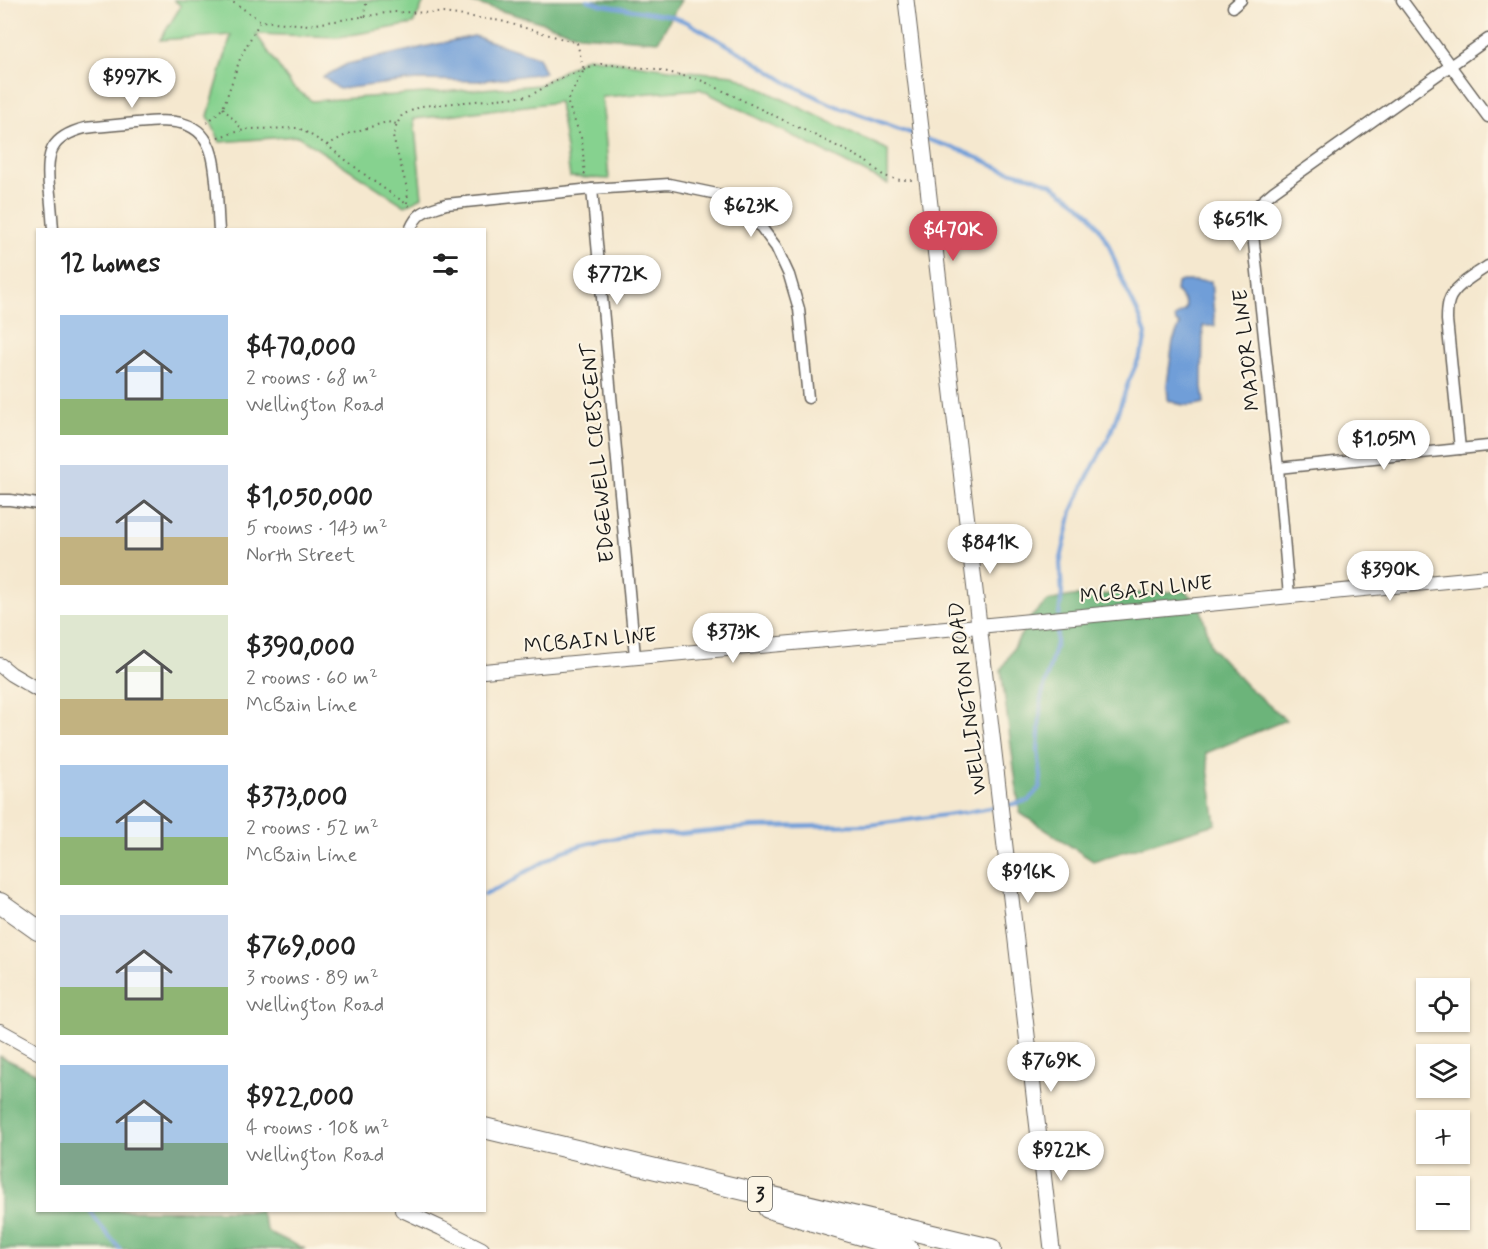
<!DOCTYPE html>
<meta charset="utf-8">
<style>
body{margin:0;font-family:Mynerve,sans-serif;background:#f2f2f2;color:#222;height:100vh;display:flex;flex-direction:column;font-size:22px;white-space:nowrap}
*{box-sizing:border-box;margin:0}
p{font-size:20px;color:#767676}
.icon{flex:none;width:33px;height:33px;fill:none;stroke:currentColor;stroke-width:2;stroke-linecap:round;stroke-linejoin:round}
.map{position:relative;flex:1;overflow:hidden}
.sheet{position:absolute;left:36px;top:228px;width:450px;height:984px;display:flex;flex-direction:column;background:#fff;border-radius:0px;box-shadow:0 2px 4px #0004}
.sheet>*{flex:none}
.fabs{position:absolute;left:1416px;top:978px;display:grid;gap:12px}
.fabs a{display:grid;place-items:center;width:54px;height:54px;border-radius:0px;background:#fff;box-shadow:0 2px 4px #0004;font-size:30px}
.price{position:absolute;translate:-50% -51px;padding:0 14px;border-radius:21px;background:#fff;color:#222;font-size:20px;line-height:39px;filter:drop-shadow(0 2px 3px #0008)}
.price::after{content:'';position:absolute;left:50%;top:36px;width:18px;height:14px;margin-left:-9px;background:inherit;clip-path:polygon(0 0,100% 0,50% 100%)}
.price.active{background:#d1495b;color:#fff}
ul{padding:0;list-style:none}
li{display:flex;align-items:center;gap:18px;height:150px;padding:0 24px}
li span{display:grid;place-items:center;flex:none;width:168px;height:120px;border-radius:0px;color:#555}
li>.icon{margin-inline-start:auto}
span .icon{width:72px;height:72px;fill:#fffc;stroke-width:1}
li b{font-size:26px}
h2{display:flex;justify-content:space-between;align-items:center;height:72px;padding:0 24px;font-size:26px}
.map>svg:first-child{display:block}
</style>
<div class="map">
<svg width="1488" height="1249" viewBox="0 0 1488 1249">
<rect width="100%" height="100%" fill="#fcf5e5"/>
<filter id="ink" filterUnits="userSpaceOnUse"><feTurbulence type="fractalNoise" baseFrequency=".0167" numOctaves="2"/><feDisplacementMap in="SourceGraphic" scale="12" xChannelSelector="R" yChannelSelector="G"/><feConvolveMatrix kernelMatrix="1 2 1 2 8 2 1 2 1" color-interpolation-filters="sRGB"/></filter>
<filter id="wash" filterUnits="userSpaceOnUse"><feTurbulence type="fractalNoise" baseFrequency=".008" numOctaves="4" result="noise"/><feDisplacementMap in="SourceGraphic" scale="24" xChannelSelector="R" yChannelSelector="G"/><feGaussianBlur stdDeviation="1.35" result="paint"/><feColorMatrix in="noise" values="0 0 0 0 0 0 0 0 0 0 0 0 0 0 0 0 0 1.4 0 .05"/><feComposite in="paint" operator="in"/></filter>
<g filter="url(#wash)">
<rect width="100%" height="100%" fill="#f5e8cf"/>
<polygon fill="#86d28f" stroke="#517756" stroke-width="1.5" points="174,0 425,0 413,24 339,37 256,34 292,86 312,101 539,85 587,57 676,70 733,75 888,150 888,184 700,89 602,97 609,179 570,177 559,102 414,119 422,197 405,206 298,136 220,142 208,116 231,35 160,40 181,6"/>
<g fill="#6cb47a" stroke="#44684b" stroke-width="1.5">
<polygon points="447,0 681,0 658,41 579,35 544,23 474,3"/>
<polygon points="1186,591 1200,606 1212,648 1247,686 1286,720 1206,753 1216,824 1093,861 1020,813 1001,670 1031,617 1048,601 1072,596"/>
<polygon points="0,1056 37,1074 38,1210 260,1211 268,1232 305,1249 0,1249"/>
</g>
<g fill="#709ed8" stroke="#465d7a" stroke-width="1.5">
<polygon points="474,36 538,57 545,73 478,81 416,80 339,89 323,77 347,64"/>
<path d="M 1182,281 L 1211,281 L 1215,326 L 1203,326 L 1202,387 L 1204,403 C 1191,407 1181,406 1168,400 L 1167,384 L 1169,370 L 1173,341 L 1180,325 L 1176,322 L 1175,317 L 1185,310 L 1186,306 L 1184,301 L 1176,291 L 1177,283 Z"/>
</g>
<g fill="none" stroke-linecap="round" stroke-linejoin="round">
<g stroke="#709ed8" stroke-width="4">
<polyline points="587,0 603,5 670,16 687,22 745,55 788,83 831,104 919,136"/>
<polyline points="926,139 963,151 1001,169 1032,177 1051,184 1075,201 1091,215 1108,243 1124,285 1139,315 1146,334 1143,349 1128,383 1110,435 1086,480 1072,511 1060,563 1062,593 1059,615"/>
<polyline points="1003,806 1028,801 1040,787 1041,777 1038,750 1041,699 1056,643 1058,623"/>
<polyline points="484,895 513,881 522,874 563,851 582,845 603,840 649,834 681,834 752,827 869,825 968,812 995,807"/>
<polyline points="90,1210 98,1223 120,1249"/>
</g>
</g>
</g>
<g filter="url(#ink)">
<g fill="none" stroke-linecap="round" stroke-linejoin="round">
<g stroke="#68635b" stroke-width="13">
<g id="minor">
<polyline points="1402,0 1488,117"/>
<polyline points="1233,7 1241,0"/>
<polyline points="592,189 669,184 717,194 755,219 776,247 789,275 799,309 808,398"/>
<path d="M 53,230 C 52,215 51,200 49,186 C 46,153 50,137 85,128 C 102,126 119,125 136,123 C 167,120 202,116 212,155 C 218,177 217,207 219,230"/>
<path d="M 410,230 C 418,210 428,210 446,204 L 592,189 L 635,656"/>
<path d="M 1460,449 L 1447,320 C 1447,314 1447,307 1449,301 C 1453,287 1476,274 1488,266"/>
<polyline points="1278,468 1488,446"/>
<polyline points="0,500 10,500 38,504"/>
<path d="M 1289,596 L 1278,468 L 1253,234 C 1251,208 1255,207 1274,191 L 1488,39"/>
</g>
</g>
<g stroke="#68635b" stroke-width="16">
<g id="tertiary">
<polyline points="0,665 11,674 38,690"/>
<polyline points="484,671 979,626 1488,577"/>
<polyline points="0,1031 38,1052"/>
<polyline points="402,1210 441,1228 482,1249"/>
</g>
</g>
<g stroke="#68635b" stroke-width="17">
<polyline id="secondary" points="906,0 1052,1249"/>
</g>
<g stroke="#68635b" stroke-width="22">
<g id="motorway">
<polyline points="0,903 38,930"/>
<polyline points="484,1128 991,1249"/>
<polyline points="768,1208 908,1249"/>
</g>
</g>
<g stroke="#68635b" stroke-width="2" stroke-dasharray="1.5 4.5" stroke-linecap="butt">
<polyline points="228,0 236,4 261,21 309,25 393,12 443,13 501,21 577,43 584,70 567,101 582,140 585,178"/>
<polyline points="363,17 367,0"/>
<polyline points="223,108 243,130"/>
<polyline points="207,123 223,108 241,56 259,23"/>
<polyline points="218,137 248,129 299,128 324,143 373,181 411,207"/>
<polyline points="327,145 350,133 387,122 397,124"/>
<polyline points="407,203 408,192 393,137 397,124 402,115 422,106 529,96 563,77 601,64 656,69 703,81 853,154 869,163 884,176 900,180 914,180"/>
</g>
<use href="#minor" stroke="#fff" stroke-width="10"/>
<use href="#tertiary" stroke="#fff" stroke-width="14"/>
<use href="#secondary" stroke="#fff" stroke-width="15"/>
<use href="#motorway" stroke="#fff" stroke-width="20"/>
</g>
</g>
<g text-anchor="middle" stroke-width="4.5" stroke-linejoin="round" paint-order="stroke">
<rect fill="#fcf5e5" stroke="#5f5d58" stroke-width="1.5" x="748" y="1177" width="24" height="34" rx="4.5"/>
<g font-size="20" font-weight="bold" fill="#1c1c1c">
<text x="760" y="1201">3</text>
</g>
<g font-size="21" fill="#1c1c1c" stroke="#fcf5e5">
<text transform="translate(1246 350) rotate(-96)" y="7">MAJOR LINE</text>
<text transform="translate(597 453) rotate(-95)" y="7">EDGEWELL CRESCENT</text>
<text transform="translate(1146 589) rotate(-6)" y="7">MCBAIN LINE</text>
<text transform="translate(590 640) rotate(-5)" y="7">MCBAIN LINE</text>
<text transform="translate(967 698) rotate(-97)" y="7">WELLINGTON ROAD</text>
</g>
</g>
</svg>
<div class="fabs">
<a><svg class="icon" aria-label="locate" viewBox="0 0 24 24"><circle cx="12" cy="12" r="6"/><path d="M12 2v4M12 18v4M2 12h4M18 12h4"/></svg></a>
<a><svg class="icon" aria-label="layers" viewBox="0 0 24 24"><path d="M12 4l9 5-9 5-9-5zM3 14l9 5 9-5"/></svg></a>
<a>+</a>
<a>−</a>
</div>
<b class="price" style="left:132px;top:109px">$997K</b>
<b class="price" style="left:751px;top:238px">$623K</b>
<b class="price" style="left:1240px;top:252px">$651K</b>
<b class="price active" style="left:953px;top:262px">$470K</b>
<b class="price" style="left:617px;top:306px">$772K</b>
<b class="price" style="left:1384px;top:471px">$1.05M</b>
<b class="price" style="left:990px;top:575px">$841K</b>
<b class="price" style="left:1390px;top:602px">$390K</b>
<b class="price" style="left:733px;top:664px">$373K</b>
<b class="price" style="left:1028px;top:904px">$916K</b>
<b class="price" style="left:1051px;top:1093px">$769K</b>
<b class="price" style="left:1061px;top:1182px">$922K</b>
<section class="sheet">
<h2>12 homes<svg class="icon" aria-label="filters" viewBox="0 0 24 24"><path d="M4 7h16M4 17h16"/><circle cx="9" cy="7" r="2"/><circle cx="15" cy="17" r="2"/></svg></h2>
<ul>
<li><span style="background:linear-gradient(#a9c7e8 70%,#8fb573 0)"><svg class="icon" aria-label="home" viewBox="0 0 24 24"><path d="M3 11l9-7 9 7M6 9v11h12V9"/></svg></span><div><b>$470,000</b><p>2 rooms · 68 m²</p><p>Wellington Road</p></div></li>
<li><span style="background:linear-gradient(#c9d6e8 60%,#c2b280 0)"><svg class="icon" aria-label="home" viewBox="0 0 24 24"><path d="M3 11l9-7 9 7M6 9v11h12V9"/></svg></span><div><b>$1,050,000</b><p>5 rooms · 143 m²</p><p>North Street</p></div></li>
<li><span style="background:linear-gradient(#dfe7d0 70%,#c2b280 0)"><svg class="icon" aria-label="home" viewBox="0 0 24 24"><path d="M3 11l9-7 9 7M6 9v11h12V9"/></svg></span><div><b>$390,000</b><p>2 rooms · 60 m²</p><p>McBain Line</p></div></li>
<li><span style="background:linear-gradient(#a9c7e8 60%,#8fb573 0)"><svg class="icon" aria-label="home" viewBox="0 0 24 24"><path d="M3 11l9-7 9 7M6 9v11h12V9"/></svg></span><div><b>$373,000</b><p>2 rooms · 52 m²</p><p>McBain Line</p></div></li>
<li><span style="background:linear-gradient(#c9d6e8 60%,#8fb573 0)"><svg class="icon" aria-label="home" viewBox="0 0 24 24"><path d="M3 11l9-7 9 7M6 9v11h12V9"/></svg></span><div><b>$769,000</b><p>3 rooms · 89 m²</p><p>Wellington Road</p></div></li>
<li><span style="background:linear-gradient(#a9c7e8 65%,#7fa58c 0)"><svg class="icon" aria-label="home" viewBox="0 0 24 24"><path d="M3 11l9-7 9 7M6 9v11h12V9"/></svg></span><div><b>$922,000</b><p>4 rooms · 108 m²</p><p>Wellington Road</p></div></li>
</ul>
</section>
</div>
